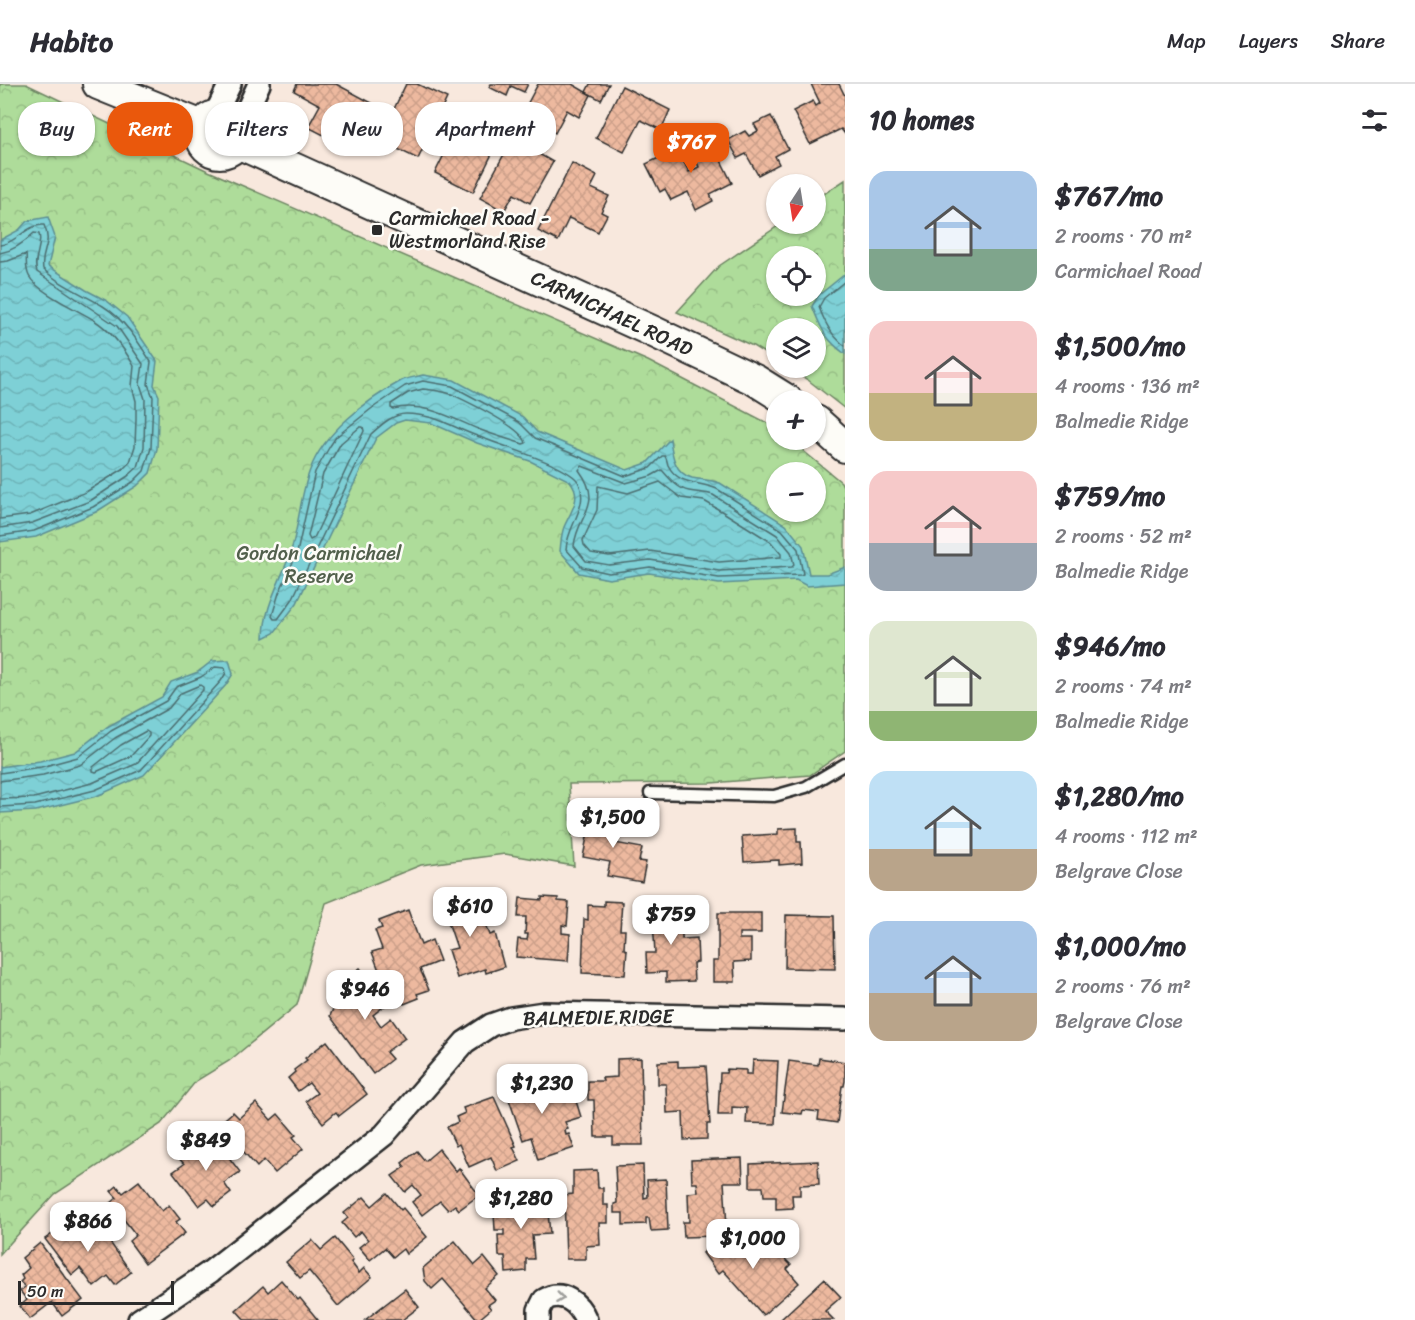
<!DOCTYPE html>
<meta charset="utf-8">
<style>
body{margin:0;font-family:Sriracha,sans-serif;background:#f2f2f3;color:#2b2b33;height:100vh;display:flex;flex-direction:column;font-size:22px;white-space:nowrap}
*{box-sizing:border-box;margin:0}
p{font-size:20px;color:#7c7c81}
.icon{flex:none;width:33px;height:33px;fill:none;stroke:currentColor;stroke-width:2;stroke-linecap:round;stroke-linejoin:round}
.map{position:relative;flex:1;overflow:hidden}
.side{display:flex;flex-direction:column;background:#fff;width:570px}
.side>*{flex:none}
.hud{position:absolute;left:18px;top:18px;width:570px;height:54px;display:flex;gap:12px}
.needle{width:39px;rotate:192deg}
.controls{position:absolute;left:766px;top:90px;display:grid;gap:12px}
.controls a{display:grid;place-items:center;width:60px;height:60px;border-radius:50%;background:#fff;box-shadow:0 2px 4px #0004;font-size:30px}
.scale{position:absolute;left:18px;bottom:15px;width:156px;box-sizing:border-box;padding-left:6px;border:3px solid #2b2b2b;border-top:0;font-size:16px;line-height:21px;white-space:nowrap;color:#2b2b2b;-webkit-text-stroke:4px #fdfcf7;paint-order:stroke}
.price{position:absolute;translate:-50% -51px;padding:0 14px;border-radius:12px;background:#fff;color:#222;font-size:20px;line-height:39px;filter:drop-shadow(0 2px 3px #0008)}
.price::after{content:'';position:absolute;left:50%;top:36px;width:18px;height:14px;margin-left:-9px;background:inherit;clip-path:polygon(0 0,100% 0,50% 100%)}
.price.current{background:#ea580c;color:#fff}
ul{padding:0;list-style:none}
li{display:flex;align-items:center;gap:18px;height:150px;padding:0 24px}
li span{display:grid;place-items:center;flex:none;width:168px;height:120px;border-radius:18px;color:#555}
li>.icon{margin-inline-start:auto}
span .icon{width:72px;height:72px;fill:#fffc;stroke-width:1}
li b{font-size:26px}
h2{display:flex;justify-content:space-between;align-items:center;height:72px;padding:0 24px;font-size:26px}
.chip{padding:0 21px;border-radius:24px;background:#fff;box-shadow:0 2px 4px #0004;font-size:21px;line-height:54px}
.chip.current{background:#ea580c;color:#fff}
header{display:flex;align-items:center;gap:36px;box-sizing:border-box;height:84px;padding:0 30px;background:#fff;border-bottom:2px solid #e1e1e2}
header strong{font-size:28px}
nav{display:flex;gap:33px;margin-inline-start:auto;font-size:21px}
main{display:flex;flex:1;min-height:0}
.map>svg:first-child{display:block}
</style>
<header>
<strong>Habito</strong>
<nav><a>Map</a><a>Layers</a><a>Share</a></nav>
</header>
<main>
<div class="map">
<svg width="845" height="1236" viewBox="0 0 845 1236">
<defs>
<pattern id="park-crowns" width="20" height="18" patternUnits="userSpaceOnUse" patternTransform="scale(1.5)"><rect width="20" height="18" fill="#aedc9a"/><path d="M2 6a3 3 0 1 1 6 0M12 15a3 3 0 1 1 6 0" fill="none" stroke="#96bd85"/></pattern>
<pattern id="water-waves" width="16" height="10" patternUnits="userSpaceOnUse" patternTransform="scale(1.5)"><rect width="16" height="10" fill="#7ed0d6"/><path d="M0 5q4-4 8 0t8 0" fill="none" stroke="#6db3b8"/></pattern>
<pattern id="building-cross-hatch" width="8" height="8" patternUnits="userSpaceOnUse" patternTransform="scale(1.5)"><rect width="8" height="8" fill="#edb99f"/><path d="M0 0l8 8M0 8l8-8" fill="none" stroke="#cb9f89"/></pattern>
</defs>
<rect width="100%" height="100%" fill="#f8e8dd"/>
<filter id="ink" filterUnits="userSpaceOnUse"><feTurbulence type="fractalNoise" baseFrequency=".0167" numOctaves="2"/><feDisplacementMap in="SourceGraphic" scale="12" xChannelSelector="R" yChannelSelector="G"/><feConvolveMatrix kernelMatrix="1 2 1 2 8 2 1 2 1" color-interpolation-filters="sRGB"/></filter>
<g filter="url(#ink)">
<g fill="url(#park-crowns)" stroke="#6c8462" stroke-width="1.5" fill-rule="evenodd">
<path d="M 0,0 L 26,0 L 206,86 L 648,277 L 775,343 L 777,345 L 777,356 L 790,356 L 841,398 L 845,406 L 845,667 L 810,691 L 711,699 L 569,700 L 574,782 L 505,770 L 421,781 L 326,819 L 297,921 L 229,977 L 196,997 L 161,1040 L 55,1110 L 0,1170 ZM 777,388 L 816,388 L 816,428 L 777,428 Z"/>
<path d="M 845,96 L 845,325 L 808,296 L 788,284 L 816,284 L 816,244 L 777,244 L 777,277 L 753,262 L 677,228 L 719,182 L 781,140 L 816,140 L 816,115 ZM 777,172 L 816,172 L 816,212 L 777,212 Z"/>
</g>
<g fill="url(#water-waves)" stroke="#5d8e92" stroke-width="1.5">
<polygon points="48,133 55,153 48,182 86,206 107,217 127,233 157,277 154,301 159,312 157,365 150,389 137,402 96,428 36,453 0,458 0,156 19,146 27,137"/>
<path d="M 845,190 L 845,270 C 824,254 822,246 812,222 L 819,211 Z"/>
<path d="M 423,291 L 454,296 L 523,333 L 537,348 L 627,386 L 647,379 L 670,355 C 672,370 674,389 692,394 C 702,396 710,395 720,399 L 786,441 L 803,462 L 809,490 L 827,490 L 845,483 L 845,499 L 807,502 L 796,496 L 719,500 L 649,489 L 609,495 L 579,489 L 560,467 C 561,459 561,451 564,443 C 571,427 583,413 570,397 L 530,377 L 477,359 L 431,339 L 405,336 L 396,339 L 376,354 L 297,519 L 274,549 L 264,554 C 264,522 281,497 291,467 C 299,441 300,412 310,386 C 323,349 367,316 401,297 C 407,294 416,293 423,291 Z"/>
<polygon points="229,576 233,590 226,601 144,691 97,712 36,727 0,729 0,683 40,677 75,668 107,643 162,613 171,598 198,588 212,577"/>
</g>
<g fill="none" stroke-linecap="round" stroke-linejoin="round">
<g stroke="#4c6d6f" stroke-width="1.5">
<path d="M 0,161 C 17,159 26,140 44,141 C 53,161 40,167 43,185 C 60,201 83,210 103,222 C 124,235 138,257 151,278 L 148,300 L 153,313 L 151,364 L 144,387 L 133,398 L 93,423 L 34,447 L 0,452"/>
<path d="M 0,169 C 13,167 25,158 34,149 L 39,150 C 43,162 32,175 37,188 L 117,242 L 143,280 L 140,300 L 145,315 L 144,363 L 138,383 L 128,392 L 90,417 L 32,439 L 0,444"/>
<path d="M 0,178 L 8,177 L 26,170 C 27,177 25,184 29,192 C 37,208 78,226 94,236 C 111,247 124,264 134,282 L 132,302 L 136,317 L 136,335 L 135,362 L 130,378 L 123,385 L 86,408 L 30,431 L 0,435"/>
<path d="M 845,197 L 824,214 L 819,223 C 825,239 831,251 845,262"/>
<path d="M 423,297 L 452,302 L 519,338 L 535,354 L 625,392 L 650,384 L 662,372 L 665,372 C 667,375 667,378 668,381 C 678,402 700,397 717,405 L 782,446 L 798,465 L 803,490 L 800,491 L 719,494 L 650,483 L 609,489 L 582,483 L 566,465 C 568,440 589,423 579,399 C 571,382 499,361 480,353 C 464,348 449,339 433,334 C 425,332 414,330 406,330 C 392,330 380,342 371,350 L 292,516 L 278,535 L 274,535 L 272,532 L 279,509 L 297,469 L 315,388 L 330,362 L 336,353 L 371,325 L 405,302 Z"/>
<path d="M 423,305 C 432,306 443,307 451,310 C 468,318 522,343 526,359 L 523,360 C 508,355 493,351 478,345 C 452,334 423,317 393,325 L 391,324 L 391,320 L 408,309 Z"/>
<polygon points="360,343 363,343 364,347 314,454 310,456 308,452 323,390 341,359"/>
<path d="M 582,382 L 626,399 L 651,392 L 662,386 C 669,394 678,405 689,407 C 698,409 705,408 713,411 L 777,451 L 791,468 L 794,481 L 792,483 L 719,487 L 650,476 L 609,481 L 586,477 L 574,462 C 577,430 605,421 579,386 Z"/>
<polygon points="660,398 681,414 704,417 723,428 771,458 781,470 781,473 719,478 650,467 609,472 591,469 584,461 583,456 597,426 598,402 628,409"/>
<polygon points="146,647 149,649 149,652 131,672 96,688 93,687 93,683 121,661"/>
<polyline points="0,689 41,683 78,673 111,647 166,617 176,603 201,593 215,583 225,584 226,589 221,597 141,686 95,706 35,721 0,723"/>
<polyline points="0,697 43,691 80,681 115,654 169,624 181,609 200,601 203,603 203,606 136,680 92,699 34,714 0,715"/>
</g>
</g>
<g fill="url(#building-cross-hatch)" stroke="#2b2b2b" stroke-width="1.5">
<polygon points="297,0 336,0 372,19 349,64 308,43 320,21 294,7"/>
<polygon points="406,0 417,0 447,14 418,75 379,56"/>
<polygon points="491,0 528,0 524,8 511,2 507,12 489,3"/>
<polygon points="538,0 572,0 591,11 579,33 567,26 555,49 522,30"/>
<polygon points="590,0 609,0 601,16 586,8"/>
<polygon points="811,0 839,0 845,12 845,50 841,45 810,60 793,27 813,17 816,22 820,19"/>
<polygon points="622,2 670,26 661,46 641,36 624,68 596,54"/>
<polygon points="466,26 479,33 474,44 490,52 483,65 492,70 473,108 435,89"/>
<polygon points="771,32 788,65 775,72 779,80 758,91 746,70 738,74 728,56 745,47 749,52 758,47 754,40"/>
<polygon points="518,45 538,56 532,66 553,78 530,119 514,110 504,127 480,114"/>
<polygon points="709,52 732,99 710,110 713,117 696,126 688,108 671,116 665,105 660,108 646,80 677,65 689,88 699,83 689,62"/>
<polygon points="572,79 597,92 591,104 609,112 601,128 607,131 598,148 569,134 558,157 538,147"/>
<polygon points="592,728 620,733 615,759 642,764 639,777 646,778 642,798 607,792 610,778 583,773"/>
<polygon points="797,744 797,758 801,758 802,779 779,781 779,776 744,778 742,752 778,750 778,745"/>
<polygon points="464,806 474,834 483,831 490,851 495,849 504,883 486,889 485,885 457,894 448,866 457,864 445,829 442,830 437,816"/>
<polygon points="542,813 558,814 558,817 569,818 567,842 562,841 562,849 570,850 568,877 516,873 518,855 527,856 528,850 525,850 526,833 518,833 520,814 542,816"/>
<polygon points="604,817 622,818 620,846 625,846 624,865 627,866 625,891 582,889 584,835 588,836 588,821 604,822"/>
<polygon points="676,819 677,839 682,839 682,855 697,854 698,878 693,879 694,897 666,898 666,888 647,889 646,869 655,869 652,820"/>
<polygon points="408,826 421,861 432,856 440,877 420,885 429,906 417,910 419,914 404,920 397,901 386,905 372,868 382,865 375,846 382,844 379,837"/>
<polygon points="718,829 761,829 761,849 739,849 739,855 751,855 751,877 734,878 735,898 713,898 713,877 718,877"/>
<polygon points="786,831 834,832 835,885 785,884"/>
<polygon points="360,884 387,920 373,931 381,942 391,934 405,954 386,968 392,975 373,990 330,932 346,894"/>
<polygon points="327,957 367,1010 339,1032 336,1028 323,1039 306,1017 317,1009 309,999 298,1007 288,994 295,988 294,986 307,976 305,974"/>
<polygon points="641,974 643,1061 613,1061 613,1053 595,1053 594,1016 588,1016 588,997 603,997 602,994 617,993 617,975"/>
<polygon points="819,974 845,978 845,997 844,1002 842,1002 837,1039 818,1036 819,1028 803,1026 802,1030 782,1028 789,977 818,981"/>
<polygon points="753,976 778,977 775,1040 746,1039 747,1024 732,1023 732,1031 718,1031 720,989 726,989 727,985 746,986 746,990 752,990"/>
<polygon points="678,977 678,983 706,982 710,1040 707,1040 707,1055 684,1056 683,1028 667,1029 666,1000 658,1000 658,978"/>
<polygon points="532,988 541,1015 572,1004 581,1033 565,1038 568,1045 565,1046 566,1051 569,1050 574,1064 538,1076 531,1053 523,1056 503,998"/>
<polygon points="494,1013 516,1062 513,1063 520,1077 497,1087 491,1073 469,1083 459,1060 456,1062 447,1043 458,1038 456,1033 465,1029 463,1024"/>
<polygon points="256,1019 271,1036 278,1030 296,1051 293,1053 303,1065 275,1089 264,1076 257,1083 219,1040 233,1028 239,1034"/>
<polygon points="200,1054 208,1066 218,1059 240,1088 224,1099 231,1109 214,1122 208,1115 199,1122 173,1088 184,1080 177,1072"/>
<polygon points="439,1065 456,1087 459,1084 479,1111 459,1126 455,1121 448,1126 440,1117 422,1131 412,1118 421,1111 413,1101 405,1108 392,1092 405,1083 402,1079 417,1067 425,1077"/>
<polygon points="742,1074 743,1098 724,1098 727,1142 715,1142 716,1152 684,1153 683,1138 689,1138 688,1109 698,1108 697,1099 692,1099 691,1076"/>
<polygon points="818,1077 819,1100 800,1101 800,1111 792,1111 793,1124 776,1125 776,1112 764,1112 763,1103 750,1103 750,1080"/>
<polygon points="643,1081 644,1114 648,1113 647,1096 666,1095 668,1146 651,1147 649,1134 646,1134 646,1140 623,1141 623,1129 614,1129 614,1120 617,1119 615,1082"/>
<polygon points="597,1086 598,1104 603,1104 603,1121 608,1121 608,1139 599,1139 600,1161 586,1162 586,1175 566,1175 564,1111 573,1110 573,1087"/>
<polygon points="139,1097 162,1127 169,1121 180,1135 176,1138 185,1149 145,1179 129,1157 136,1151 111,1119 117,1114 111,1107 117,1102 123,1109"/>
<polygon points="537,1104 539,1128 548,1128 550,1150 532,1151 534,1175 526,1175 526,1187 506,1189 505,1172 499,1172 498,1151 504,1151 504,1146 495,1146 494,1129 510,1128 509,1117 520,1116 520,1105"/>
<polygon points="387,1109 401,1126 403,1124 427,1153 406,1170 403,1165 393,1173 385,1164 370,1176 359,1163 368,1156 361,1147 354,1153 342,1139 348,1134 344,1129 364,1113 372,1122"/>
<polygon points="76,1134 87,1148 95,1142 100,1148 102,1147 131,1188 115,1201 108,1192 94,1203 80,1184 72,1191 45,1155"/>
<polygon points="742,1149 749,1156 756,1149 778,1174 781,1171 791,1181 787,1185 799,1199 763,1231 723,1186 718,1190 703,1169 714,1160 716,1162 722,1156 724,1158 726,1155 730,1159"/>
<polygon points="335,1154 353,1176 351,1178 359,1189 364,1184 372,1193 338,1222 309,1187 300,1194 286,1178 312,1156 321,1166"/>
<polygon points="455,1157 475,1181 484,1173 499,1192 485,1204 495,1216 488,1221 491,1225 478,1236 443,1195 432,1205 425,1197 423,1184"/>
<polygon points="40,1159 83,1216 62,1232 52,1218 30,1235 20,1222 27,1216 20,1207 25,1203 20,1198 23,1195 21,1191 29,1184 22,1174"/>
<polygon points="824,1195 841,1213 825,1227 834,1236 780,1236"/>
<polygon points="281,1196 298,1216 300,1214 318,1236 245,1236 236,1226 263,1202 268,1208"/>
<polygon points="405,1205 419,1223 402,1236 365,1236"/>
</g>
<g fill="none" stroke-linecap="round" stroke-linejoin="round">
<g stroke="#2b2b2b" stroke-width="15">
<polyline id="lane" points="650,709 774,712 806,703 845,680"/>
</g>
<g stroke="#2b2b2b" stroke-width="26">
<g id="street">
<polyline points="215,31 230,0"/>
<polyline points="239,44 259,0"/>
<polyline points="139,1236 210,1188 384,1051 465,958 491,941 511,934 544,929 845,935"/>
<path d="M 539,1236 L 539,1226 L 544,1216 C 562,1205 579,1219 586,1236"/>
</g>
</g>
<g stroke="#2b2b2b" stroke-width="34">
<g id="secondary">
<polyline points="98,0 202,42"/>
<circle cx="220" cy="50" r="19"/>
<polyline points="238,59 654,248 755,296 787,316"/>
<polyline points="816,337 845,363"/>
</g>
</g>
<use href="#lane" stroke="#fdfcf7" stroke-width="10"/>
<use href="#street" stroke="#fdfcf7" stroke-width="21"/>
<use href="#secondary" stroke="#fdfcf7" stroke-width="30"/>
</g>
<defs><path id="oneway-chevron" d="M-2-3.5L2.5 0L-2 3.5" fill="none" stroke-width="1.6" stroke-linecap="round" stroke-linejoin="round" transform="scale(1.5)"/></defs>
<use stroke="#9e9e9b" href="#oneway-chevron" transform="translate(560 1214) rotate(7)"/>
</g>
<rect fill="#2b2b2b" stroke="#fdfcf7" stroke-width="2" x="371" y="140" width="12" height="12" rx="3"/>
<g text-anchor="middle" stroke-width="5" stroke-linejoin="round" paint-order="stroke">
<g font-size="20" fill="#2b2b2b" stroke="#fdfcf7" text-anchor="start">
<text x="389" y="141">Carmichael Road -<tspan x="389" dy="23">Westmorland Rise</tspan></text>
</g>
<g font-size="20" fill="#2b2b2b" stroke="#fdfcf7">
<text transform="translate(612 229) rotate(25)" y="7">CARMICHAEL ROAD</text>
<text transform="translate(598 933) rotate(-1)" y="7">BALMEDIE RIDGE</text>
</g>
<g font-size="20" fill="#52604c" stroke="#fdfcf7">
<text x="319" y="476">Gordon Carmichael<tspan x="319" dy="23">Reserve</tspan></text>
</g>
</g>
</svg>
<div class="controls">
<a><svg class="needle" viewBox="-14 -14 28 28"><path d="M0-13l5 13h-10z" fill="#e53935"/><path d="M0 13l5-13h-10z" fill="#7c7c81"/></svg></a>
<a><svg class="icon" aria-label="locate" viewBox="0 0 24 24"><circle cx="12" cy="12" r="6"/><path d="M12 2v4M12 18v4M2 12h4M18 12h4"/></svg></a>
<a><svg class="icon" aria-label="layers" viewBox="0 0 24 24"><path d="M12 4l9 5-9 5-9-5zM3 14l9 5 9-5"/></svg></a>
<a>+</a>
<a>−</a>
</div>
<div class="scale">50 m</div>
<b class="price current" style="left:691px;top:90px">$767</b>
<b class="price" style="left:613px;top:765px">$1,500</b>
<b class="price" style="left:470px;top:854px">$610</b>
<b class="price" style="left:671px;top:862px">$759</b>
<b class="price" style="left:365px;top:937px">$946</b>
<b class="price" style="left:542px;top:1031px">$1,230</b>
<b class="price" style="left:206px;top:1088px">$849</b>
<b class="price" style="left:521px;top:1146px">$1,280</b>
<b class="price" style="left:88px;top:1169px">$866</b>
<b class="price" style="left:753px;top:1186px">$1,000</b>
<div class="hud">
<a class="chip">Buy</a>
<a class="chip current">Rent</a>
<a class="chip">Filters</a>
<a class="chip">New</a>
<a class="chip">Apartment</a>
</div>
</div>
<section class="side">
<h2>10 homes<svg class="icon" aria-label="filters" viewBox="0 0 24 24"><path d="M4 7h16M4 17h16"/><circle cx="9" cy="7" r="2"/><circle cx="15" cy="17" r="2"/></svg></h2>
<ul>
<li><span style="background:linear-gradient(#a9c7e8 65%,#7fa58c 0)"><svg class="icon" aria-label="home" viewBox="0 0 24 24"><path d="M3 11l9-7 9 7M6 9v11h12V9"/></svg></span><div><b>$767/mo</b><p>2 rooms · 70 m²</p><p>Carmichael Road</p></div></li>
<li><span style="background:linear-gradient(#f6c9c9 60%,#c2b280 0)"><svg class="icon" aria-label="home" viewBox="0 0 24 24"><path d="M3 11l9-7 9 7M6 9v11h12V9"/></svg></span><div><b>$1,500/mo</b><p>4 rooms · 136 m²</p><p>Balmedie Ridge</p></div></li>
<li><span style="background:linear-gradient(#f6c9c9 60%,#9aa5b1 0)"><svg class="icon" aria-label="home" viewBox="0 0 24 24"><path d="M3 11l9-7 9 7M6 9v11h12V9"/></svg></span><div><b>$759/mo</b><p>2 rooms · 52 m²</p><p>Balmedie Ridge</p></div></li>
<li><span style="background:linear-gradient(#dfe7d0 75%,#8fb573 0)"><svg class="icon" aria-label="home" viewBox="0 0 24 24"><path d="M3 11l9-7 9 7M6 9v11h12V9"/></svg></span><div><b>$946/mo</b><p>2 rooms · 74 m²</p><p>Balmedie Ridge</p></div></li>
<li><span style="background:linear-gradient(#bfe0f5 65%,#b9a48a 0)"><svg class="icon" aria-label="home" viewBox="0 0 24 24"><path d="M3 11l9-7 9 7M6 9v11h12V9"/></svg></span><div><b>$1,280/mo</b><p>4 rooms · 112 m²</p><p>Belgrave Close</p></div></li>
<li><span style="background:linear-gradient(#a9c7e8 60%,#b9a48a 0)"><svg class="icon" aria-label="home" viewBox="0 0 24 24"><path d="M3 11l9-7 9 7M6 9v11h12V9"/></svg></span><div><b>$1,000/mo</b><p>2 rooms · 76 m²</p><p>Belgrave Close</p></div></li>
</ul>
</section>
</main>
